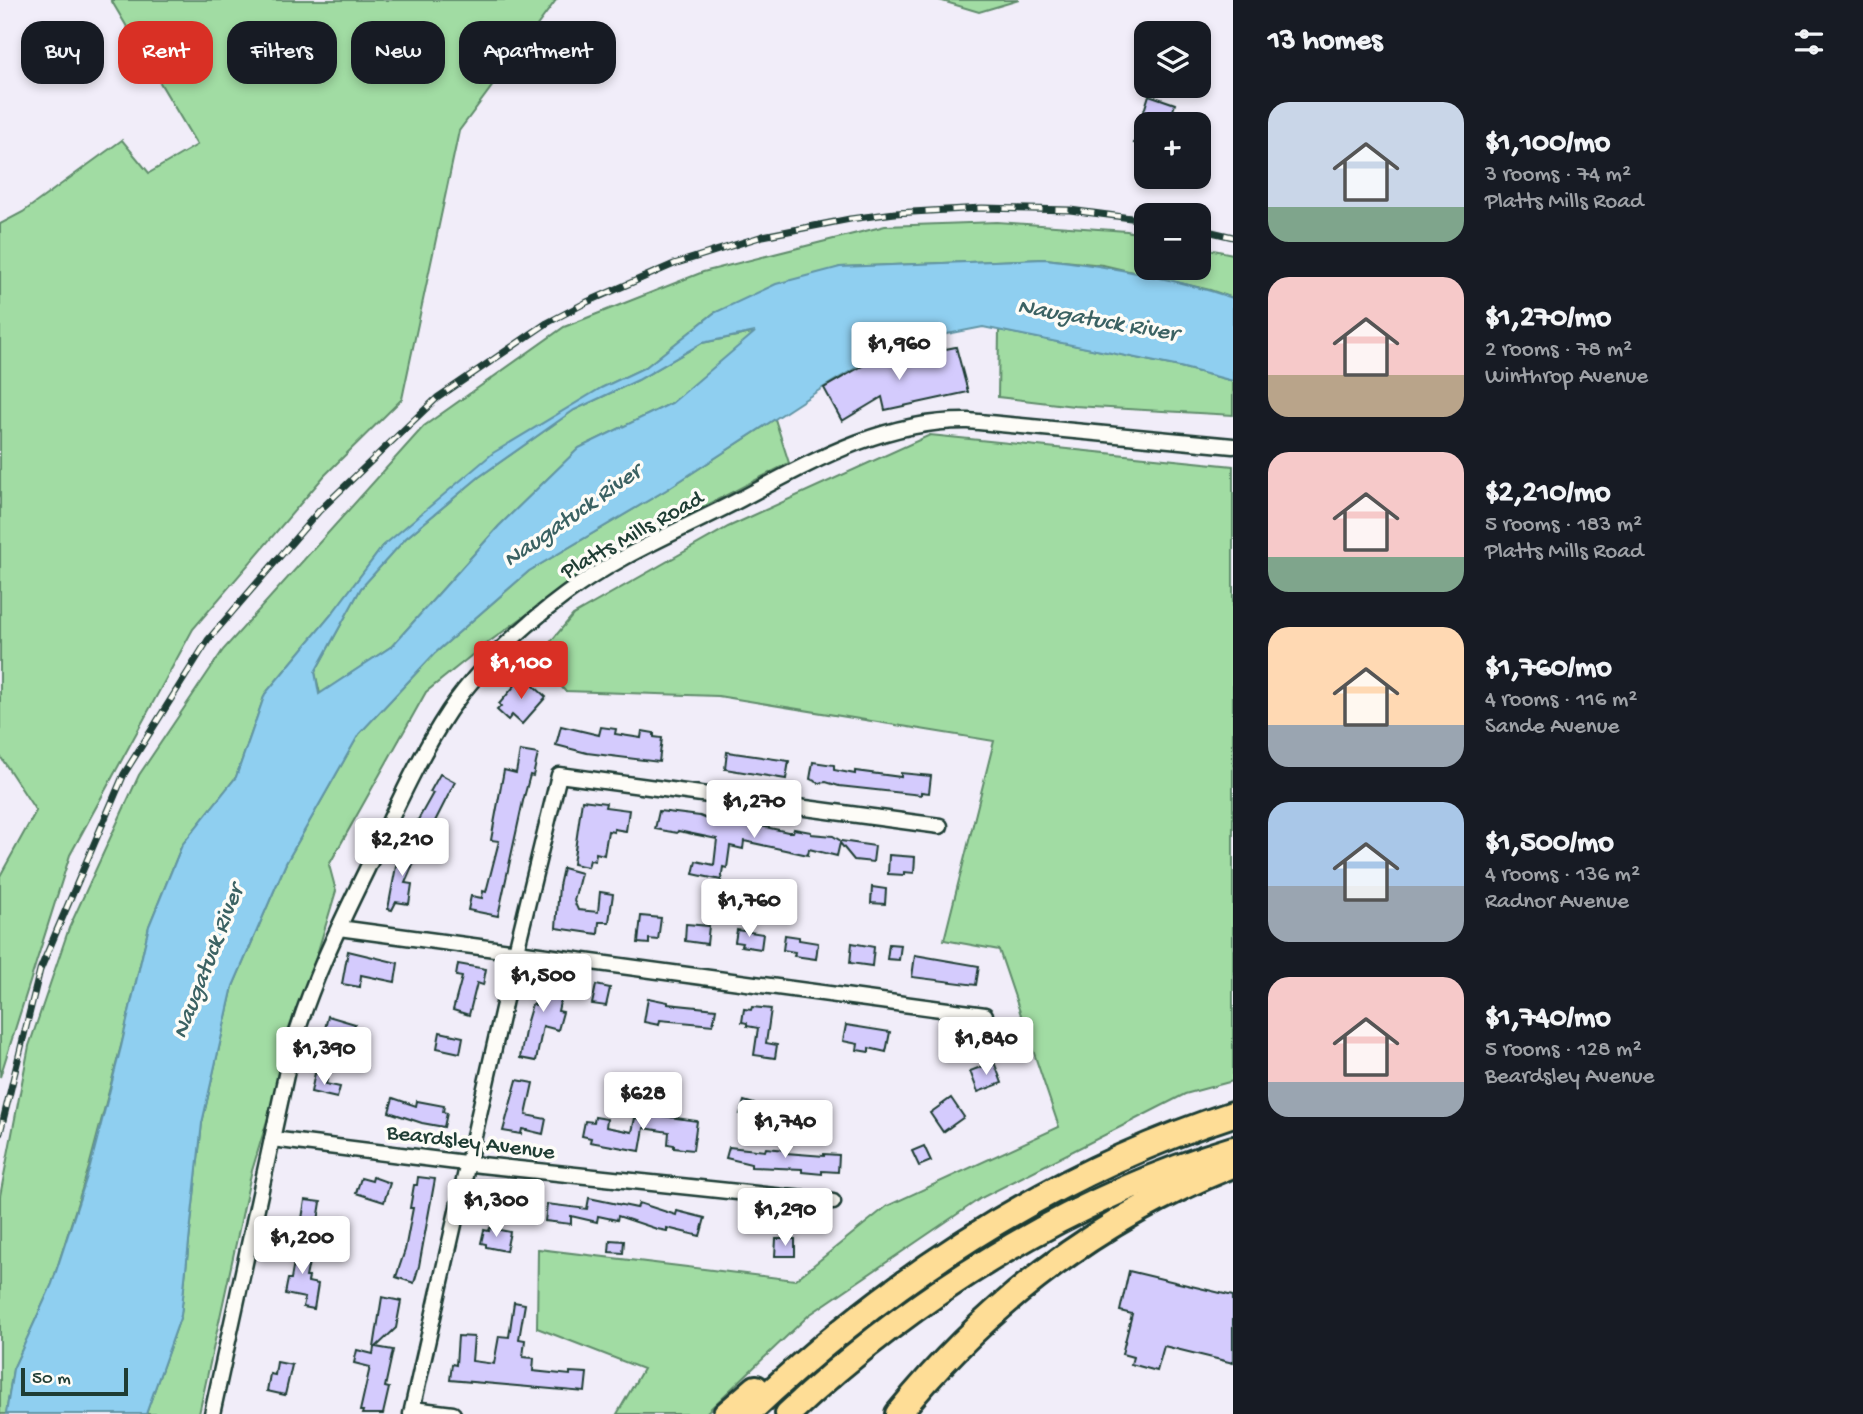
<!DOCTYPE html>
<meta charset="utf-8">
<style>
body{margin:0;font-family:"Gochi Hand",sans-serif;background:#242831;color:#f1f3f6;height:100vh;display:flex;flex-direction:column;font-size:26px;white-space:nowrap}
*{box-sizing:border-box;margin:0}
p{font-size:23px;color:#9ea1a6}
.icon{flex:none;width:38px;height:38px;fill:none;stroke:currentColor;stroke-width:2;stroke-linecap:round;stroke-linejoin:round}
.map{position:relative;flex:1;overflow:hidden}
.panel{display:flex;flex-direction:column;background:#171b24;width:630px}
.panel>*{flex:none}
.banner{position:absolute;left:21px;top:21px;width:665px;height:63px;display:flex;gap:14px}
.tools{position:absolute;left:1134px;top:21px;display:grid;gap:14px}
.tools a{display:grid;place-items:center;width:77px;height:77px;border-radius:14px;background:#171b24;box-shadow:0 4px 10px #0003;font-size:35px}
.scale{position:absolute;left:21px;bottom:18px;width:107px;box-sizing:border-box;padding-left:7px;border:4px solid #1f3d34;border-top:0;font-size:19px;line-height:24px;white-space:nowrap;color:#1f3d34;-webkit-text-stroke:5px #fdfcf7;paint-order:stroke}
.price{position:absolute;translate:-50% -60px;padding:0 16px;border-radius:7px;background:#fff;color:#222;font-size:23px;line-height:46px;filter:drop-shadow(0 2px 4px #0008)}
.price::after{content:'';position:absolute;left:50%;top:42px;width:21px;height:16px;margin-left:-10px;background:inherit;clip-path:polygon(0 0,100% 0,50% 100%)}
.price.on{background:#d93025;color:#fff}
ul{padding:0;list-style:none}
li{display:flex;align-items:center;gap:21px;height:175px;padding:0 35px}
li span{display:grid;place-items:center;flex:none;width:196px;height:140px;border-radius:21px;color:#555}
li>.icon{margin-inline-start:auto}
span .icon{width:84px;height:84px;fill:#fffc;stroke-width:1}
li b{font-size:30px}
h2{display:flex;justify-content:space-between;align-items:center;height:84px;padding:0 35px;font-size:30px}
.chip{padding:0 24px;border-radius:21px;background:#171b24;box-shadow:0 4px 10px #0003;font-size:24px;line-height:63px}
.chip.on{background:#d93025;color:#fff}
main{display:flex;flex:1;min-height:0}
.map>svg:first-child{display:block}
</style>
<main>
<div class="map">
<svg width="1233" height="1414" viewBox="0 0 1233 1414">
<rect width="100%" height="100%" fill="#f1edf9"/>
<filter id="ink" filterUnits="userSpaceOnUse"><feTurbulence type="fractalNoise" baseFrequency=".0143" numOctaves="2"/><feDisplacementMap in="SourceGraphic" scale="14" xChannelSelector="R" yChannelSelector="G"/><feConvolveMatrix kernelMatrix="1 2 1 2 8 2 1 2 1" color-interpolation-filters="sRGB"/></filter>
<g filter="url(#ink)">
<g fill="#a1dca3" stroke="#608c6c" stroke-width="2">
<polygon points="111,0 556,0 459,131 402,399 325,475 193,629 70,855 0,1077 0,876 36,811 0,756 0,224 23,212 122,140 149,173 197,145"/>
<polygon points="939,0 1019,0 979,12"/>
<polygon points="997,222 1127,231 1146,236 1146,268 1199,268 1199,247 1233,254 1233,298 1210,290 1103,265 1045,259 840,267 714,313 646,367 601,388 383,546 331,615 265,694 236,777 182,845 149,926 122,1042 89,1167 52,1284 13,1369 6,1414 0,1414 0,1196 29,1046 69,928 139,775 223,650 424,426 564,327 703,272 885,226"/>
<polygon points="999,330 1180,367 1233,381 1233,415 1074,406 998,397"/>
<polygon points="757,332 672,403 579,448 499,526 392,646 320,694 315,672 361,588 406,538 479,477 574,410 638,380 702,343"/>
<polygon points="775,419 789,463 604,558 482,647 426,692 329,865 336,891 251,1174 199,1414 146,1414 181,1315 202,1123 233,986 286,863 359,734 434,654 529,571 666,490"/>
<polygon points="930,435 1233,466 1233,1081 1185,1094 981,1198 809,1315 705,1414 617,1414 643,1369 537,1328 538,1249 795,1280 887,1206 1059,1127 999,950 944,940 994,741 718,696 565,691 537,658 573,615 728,527"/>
</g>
<path fill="#8fcff0" stroke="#6295a5" stroke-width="2" fill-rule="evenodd" d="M 1045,259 C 1109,266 1172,278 1233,298 L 1233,381 L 1180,367 L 983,327 L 896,344 L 824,387 L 666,490 L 529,571 L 434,654 L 359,734 L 286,863 L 233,986 L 202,1123 L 181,1315 L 146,1414 L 6,1414 L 13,1369 L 52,1284 L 90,1167 L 121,1047 L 149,926 L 182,845 L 236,777 L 265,694 L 331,615 L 383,546 L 493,453 L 601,388 L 646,367 L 714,313 L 776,284 L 840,267 ZM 755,332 L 672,403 L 579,448 L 499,526 L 392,646 L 319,694 L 315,672 L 361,588 L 406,538 L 479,477 L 574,410 L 638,380 L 702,343 Z"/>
<g fill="#d4cbfd" stroke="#1f3d34" stroke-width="2">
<polygon points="1149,95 1175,104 1169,124 1146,124 1146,147 1134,143"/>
<polygon points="956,347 968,392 885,410 882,397 842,421 824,388 864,365"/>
<polygon points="523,676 546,697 522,724 512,715 508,720 497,710 501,706 499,704"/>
<polygon points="561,726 599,735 601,727 616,729 615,734 641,738 642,731 654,733 654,737 662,738 659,762 587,753 556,745"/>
<polygon points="520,751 538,754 533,776 530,775 523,801 498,916 468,910 471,896 482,898 483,891 486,892 499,841 491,840 504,770 516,773"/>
<polygon points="727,752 789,761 786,779 725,769"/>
<polygon points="813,762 834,765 834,770 855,774 855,771 901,777 901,773 931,776 929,793 921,792 921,795 839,786 826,782 819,783 810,779"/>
<polygon points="440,774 455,782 428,835 414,827 433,793 430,792"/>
<polygon points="582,800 606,803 605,807 629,810 626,831 614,829 614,832 608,831 604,855 596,853 595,861 590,860 588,867 573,864"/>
<polygon points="659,811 700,816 714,822 743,822 788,832 793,832 794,829 811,832 811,834 833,836 841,841 875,846 873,862 854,860 840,843 837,856 809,849 808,855 744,841 743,849 730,846 727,868 723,867 721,880 693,874 696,861 714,865 717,839 678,831 677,833 655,829"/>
<polygon points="403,847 418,853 405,883 412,884 409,904 396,902 392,910 388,909 397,861"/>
<polygon points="889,855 915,857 914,873 904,872 904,875 888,874"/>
<polygon points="563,868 581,873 574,901 578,910 598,912 600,892 613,894 609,922 599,922 598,934 556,928 559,886"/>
<polygon points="872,887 886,889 885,904 871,903"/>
<polygon points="717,888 734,894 729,910 712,906"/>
<polygon points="641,916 661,918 658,940 649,939 649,944 638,943"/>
<polygon points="686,924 709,926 707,944 685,941"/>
<polygon points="737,930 763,934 761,949 741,946 742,943 735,942"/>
<polygon points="785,935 799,937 799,940 818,943 816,959 794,956 795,952 783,950"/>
<polygon points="852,943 874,947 872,966 850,963"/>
<polygon points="889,944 901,945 899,960 887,959"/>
<polygon points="348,951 398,963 395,982 361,975 360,987 342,984"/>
<polygon points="915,955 979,966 976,985 912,977"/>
<polygon points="458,964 486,969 483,985 477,983 469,1015 453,1010 462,977 456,976"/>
<polygon points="541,972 561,976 559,987 563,988 558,1011 563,1012 558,1030 543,1026 536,1061 520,1058 527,1021 532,1004 535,1005"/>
<polygon points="596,985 610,988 606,1006 592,1004"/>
<polygon points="648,998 668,1002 668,1004 716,1009 713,1025 660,1020 659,1025 644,1022"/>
<polygon points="752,1007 771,1009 766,1043 777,1045 775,1058 754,1055 758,1028 747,1026 747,1023 742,1022 744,1009 751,1010"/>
<polygon points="328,1016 355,1024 350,1044 323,1037"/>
<polygon points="846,1025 890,1032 886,1052 869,1048 869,1052 857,1050 858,1044 843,1041"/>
<polygon points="440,1032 463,1037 460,1053 437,1048"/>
<polygon points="994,1062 1002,1083 978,1092 970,1071"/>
<polygon points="315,1073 328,1076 326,1084 340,1087 337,1098 311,1092"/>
<polygon points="517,1080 533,1083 526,1115 546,1119 543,1134 522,1129 521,1134 503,1131"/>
<polygon points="393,1098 416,1106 417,1101 444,1106 443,1112 447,1113 444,1127 422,1123 389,1112"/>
<polygon points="951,1098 964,1117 943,1132 930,1113"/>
<polygon points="744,1101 757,1105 752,1118 740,1114"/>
<polygon points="642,1113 697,1121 693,1150 674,1148 674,1145 668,1144 669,1132 644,1128 640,1151 590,1142 591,1138 582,1136 585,1121 594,1122 595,1117 607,1119 606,1127 632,1132 635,1118 641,1119"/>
<polygon points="924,1146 931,1161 919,1166 912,1151"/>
<polygon points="729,1147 765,1151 766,1148 786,1150 786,1153 824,1156 824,1154 839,1155 838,1172 822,1171 822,1174 802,1172 802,1169 751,1167 751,1164 726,1158"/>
<polygon points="373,1177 390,1183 384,1202 356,1193 361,1178 372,1181"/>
<polygon points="418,1177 435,1179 419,1266 414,1283 396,1277 405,1250 413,1208 410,1208 414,1185 417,1185"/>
<polygon points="589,1198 637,1208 639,1203 676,1215 677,1211 705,1218 700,1236 667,1228 667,1231 657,1229 618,1216 617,1220 598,1216 597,1222 571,1216 571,1224 545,1221 547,1204 587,1209"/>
<polygon points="305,1200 321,1202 318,1221 302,1219"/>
<polygon points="490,1228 510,1232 506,1251 486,1247 486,1244 481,1243 484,1230 489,1231"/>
<polygon points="298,1239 313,1242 306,1277 309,1277 308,1282 318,1284 314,1309 303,1307 305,1298 285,1294 288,1279 291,1279"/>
<polygon points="776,1239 795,1239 795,1256 775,1256"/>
<polygon points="610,1240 624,1241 623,1253 609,1252"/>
<polygon points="1129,1271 1233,1296 1233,1363 1164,1346 1157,1371 1131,1364 1133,1357 1122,1354 1132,1314 1120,1311"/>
<polygon points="382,1297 401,1301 396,1328 376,1347 393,1350 385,1387 389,1388 383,1414 362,1414 363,1411 360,1411 370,1367 354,1363 357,1350 373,1354"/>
<polygon points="514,1302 525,1304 519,1339 525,1340 523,1357 534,1358 533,1371 570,1375 570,1372 587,1373 585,1392 450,1380 452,1364 456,1365 458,1336 474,1337 472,1361 494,1364 499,1336 509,1337"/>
<polygon points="277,1362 292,1365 285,1395 267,1391 270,1374 275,1375"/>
</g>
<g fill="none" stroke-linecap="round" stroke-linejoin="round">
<g stroke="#1f3d34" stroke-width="19">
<g id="minor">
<polyline points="339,928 985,1015"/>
<polyline points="272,1139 481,1165 833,1202"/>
<polyline points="413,1409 453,1414"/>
<path d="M 212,1414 L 291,1052 C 309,988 337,930 366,871 C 392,817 416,761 449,711 C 479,667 522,627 565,595 C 618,555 682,530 741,499 C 813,461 884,420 968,421 L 1233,446"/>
<polyline points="411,1414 516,951 559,775 940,826"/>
</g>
</g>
<g stroke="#1f3d34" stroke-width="30">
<g id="motorway">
<polyline points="726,1414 756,1388"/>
<path d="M 747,1414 C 886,1282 1049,1174 1233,1114"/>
<path d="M 788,1414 C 913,1296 1068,1199 1233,1149"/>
<path d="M 898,1414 C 987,1304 1099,1219 1230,1166"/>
</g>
</g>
<use href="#minor" stroke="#fdfcf7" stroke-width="14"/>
<use href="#motorway" stroke="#fedd96" stroke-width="24"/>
<g stroke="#1f3d34" stroke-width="7">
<g id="rail">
<polyline points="1199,229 1233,237"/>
<polyline points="0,1133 40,970 124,774 208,640 319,511 437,398 547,323 587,302 674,264 763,236 850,219 895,213 982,208 1070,210 1146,220"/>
</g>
</g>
<use href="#rail" stroke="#fdfcf7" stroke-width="4.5" stroke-dasharray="13" stroke-linecap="butt"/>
</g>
</g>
<g text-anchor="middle" stroke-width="7" stroke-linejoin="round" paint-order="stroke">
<g font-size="23" fill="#1f3d34" stroke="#fdfcf7">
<text transform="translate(631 533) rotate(-29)" y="8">Platts Mills Road</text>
<text transform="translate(471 1140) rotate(7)" y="8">Beardsley Avenue</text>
</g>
<g font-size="24" font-style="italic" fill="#3b6263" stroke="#fdfcf7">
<text transform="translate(1098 318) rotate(10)" y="8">Naugatuck River</text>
<text transform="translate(571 514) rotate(-35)" y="8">Naugatuck River</text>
<text transform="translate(206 961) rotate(-69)" y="8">Naugatuck River</text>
</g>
</g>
</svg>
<div class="tools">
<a><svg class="icon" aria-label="layers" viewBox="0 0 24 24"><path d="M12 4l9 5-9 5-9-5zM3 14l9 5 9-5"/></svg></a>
<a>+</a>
<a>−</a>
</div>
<div class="scale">50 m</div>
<b class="price" style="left:899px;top:382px">$1,960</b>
<b class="price on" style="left:521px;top:701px">$1,100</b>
<b class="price" style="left:754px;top:840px">$1,270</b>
<b class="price" style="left:402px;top:878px">$2,210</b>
<b class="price" style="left:749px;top:939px">$1,760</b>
<b class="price" style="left:543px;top:1014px">$1,500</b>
<b class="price" style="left:986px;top:1077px">$1,840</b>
<b class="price" style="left:324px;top:1087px">$1,390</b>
<b class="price" style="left:643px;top:1132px">$628</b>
<b class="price" style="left:785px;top:1160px">$1,740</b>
<b class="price" style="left:496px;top:1239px">$1,300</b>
<b class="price" style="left:785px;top:1248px">$1,290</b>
<b class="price" style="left:302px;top:1276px">$1,200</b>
<div class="banner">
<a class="chip">Buy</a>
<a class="chip on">Rent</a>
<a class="chip">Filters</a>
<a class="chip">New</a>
<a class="chip">Apartment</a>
</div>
</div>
<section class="panel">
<h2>13 homes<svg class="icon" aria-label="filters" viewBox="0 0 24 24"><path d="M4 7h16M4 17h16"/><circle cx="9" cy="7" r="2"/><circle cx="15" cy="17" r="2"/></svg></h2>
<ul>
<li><span style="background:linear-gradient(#c9d6e8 75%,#7fa58c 0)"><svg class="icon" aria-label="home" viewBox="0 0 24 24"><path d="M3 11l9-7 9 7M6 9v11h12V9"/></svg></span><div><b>$1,100/mo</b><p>3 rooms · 74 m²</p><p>Platts Mills Road</p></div></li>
<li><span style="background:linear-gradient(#f6c9c9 70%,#b9a48a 0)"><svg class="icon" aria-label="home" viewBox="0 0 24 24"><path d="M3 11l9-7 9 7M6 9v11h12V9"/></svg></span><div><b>$1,270/mo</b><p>2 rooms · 78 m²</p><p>Winthrop Avenue</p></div></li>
<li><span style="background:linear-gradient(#f6c9c9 75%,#7fa58c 0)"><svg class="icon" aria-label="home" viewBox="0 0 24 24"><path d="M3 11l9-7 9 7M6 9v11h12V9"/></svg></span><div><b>$2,210/mo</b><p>5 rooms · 183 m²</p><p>Platts Mills Road</p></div></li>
<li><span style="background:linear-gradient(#ffd9b3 70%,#9aa5b1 0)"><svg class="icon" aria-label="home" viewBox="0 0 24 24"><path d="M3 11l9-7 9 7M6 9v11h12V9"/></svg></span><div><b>$1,760/mo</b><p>4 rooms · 116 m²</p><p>Sande Avenue</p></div></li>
<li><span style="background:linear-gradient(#a9c7e8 60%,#9aa5b1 0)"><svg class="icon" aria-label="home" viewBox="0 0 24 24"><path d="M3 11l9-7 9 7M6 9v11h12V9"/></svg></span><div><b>$1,500/mo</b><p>4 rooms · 136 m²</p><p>Radnor Avenue</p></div></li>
<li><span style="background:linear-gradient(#f6c9c9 75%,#9aa5b1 0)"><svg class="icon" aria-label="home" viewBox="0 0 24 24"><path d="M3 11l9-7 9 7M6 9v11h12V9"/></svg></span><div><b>$1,740/mo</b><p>5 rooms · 128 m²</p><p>Beardsley Avenue</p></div></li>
</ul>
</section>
</main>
